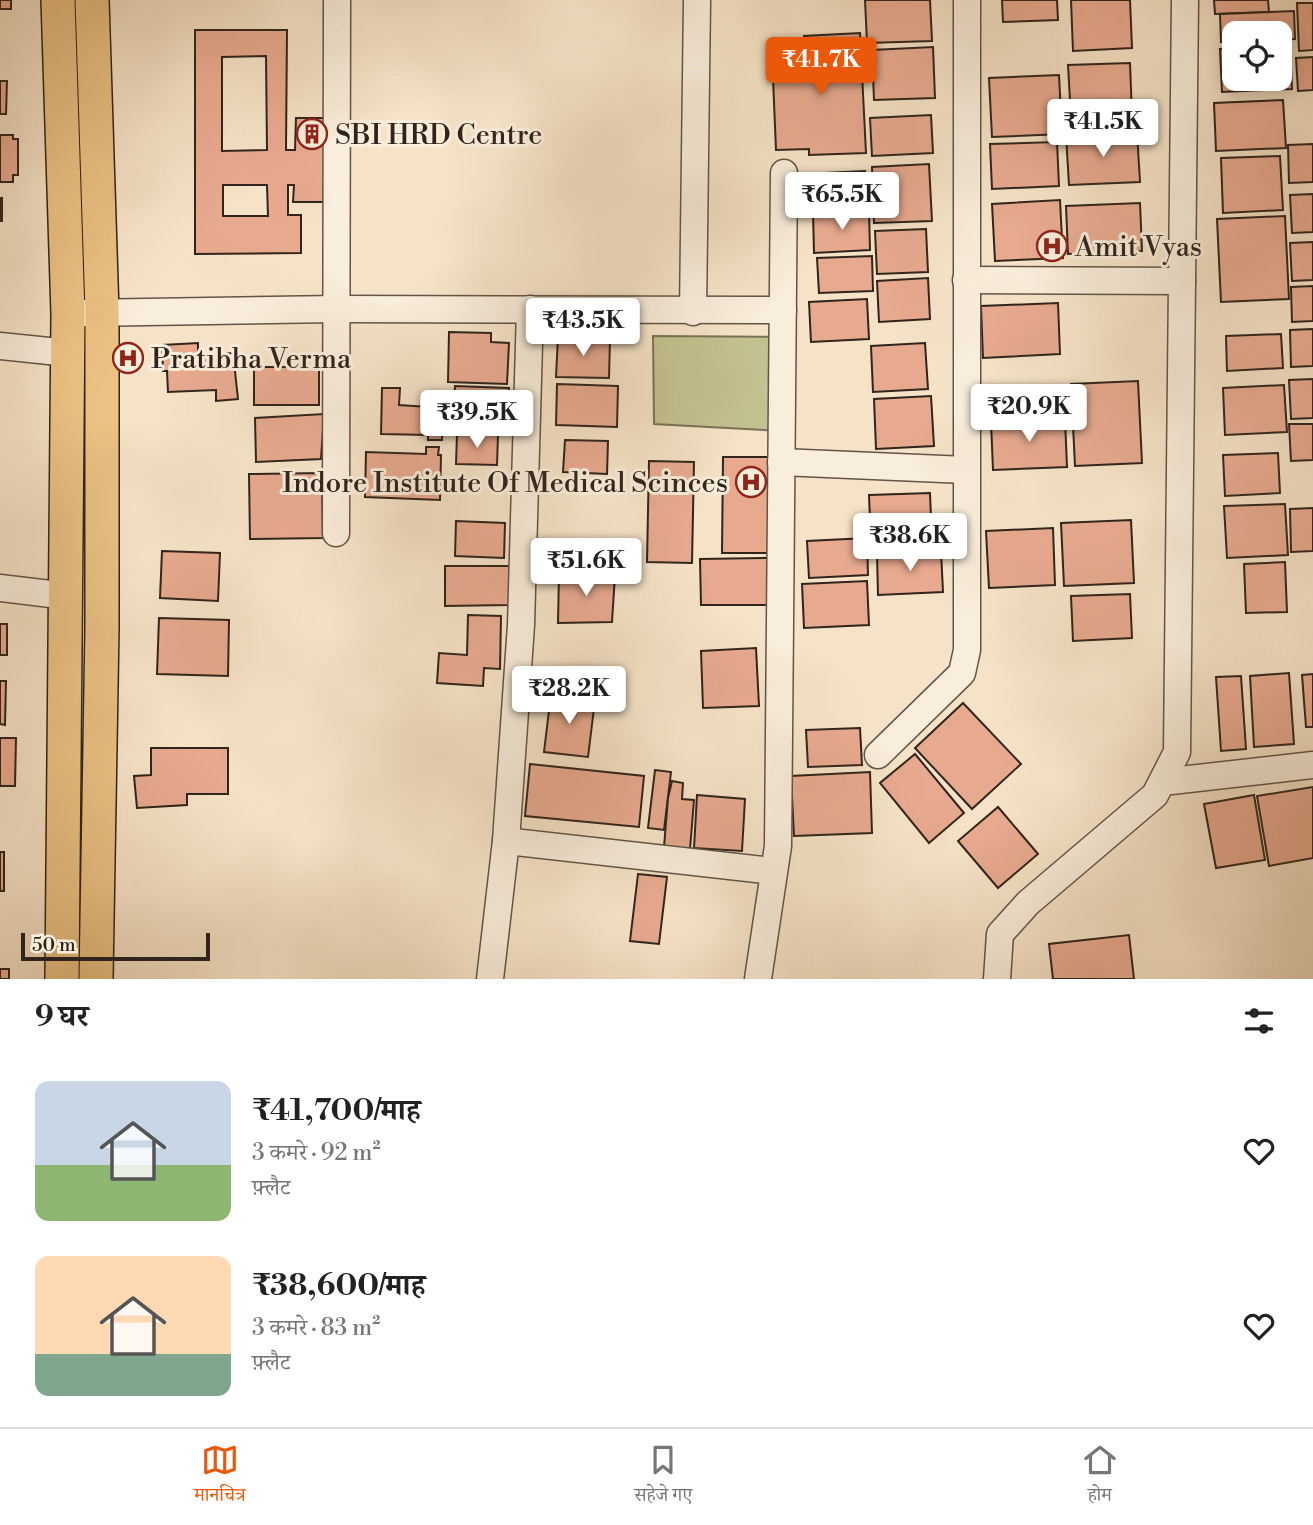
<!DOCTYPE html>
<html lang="hi">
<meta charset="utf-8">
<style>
body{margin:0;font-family:"Libre Bodoni","Noto Serif Devanagari",serif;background:#f2f2f2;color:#222;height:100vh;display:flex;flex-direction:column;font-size:26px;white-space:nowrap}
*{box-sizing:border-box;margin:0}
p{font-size:23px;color:#767676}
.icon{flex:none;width:38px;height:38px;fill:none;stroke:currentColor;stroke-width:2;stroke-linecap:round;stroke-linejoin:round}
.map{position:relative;height:979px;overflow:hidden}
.side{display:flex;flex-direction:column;background:#fff;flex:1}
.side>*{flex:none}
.buttons{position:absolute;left:1222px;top:21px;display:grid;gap:14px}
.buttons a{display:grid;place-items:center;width:70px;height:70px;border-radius:14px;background:#fff;box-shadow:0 4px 18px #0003;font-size:35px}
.scale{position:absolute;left:21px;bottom:18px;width:189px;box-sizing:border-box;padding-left:7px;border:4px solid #30241d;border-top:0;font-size:19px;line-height:24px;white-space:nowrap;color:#30241d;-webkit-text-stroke:5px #f9eddb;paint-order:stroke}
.price{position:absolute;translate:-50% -60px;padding:0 16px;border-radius:7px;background:#fff;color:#222;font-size:23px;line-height:46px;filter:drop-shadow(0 2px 4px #0008)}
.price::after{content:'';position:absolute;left:50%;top:42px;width:21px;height:16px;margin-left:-10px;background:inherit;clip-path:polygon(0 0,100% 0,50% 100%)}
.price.selected{background:#ea580c;color:#fff}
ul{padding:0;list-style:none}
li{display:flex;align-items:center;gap:21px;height:175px;padding:0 35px}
li span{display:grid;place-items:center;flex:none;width:196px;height:140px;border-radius:14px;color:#555}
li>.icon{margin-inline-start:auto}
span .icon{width:84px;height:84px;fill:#fffc;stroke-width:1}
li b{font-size:30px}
h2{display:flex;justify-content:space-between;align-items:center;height:84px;padding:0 35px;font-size:30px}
.menu{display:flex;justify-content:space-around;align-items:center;height:98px;border-top:2px solid #e0e0e0;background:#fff;font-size:19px;color:#767676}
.menu a{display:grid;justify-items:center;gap:4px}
.menu .selected{color:#ea580c}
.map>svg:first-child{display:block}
</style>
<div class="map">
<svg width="1313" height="979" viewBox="0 0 1313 979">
<rect width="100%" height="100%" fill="#f6e3c7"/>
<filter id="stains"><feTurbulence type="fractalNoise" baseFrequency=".00286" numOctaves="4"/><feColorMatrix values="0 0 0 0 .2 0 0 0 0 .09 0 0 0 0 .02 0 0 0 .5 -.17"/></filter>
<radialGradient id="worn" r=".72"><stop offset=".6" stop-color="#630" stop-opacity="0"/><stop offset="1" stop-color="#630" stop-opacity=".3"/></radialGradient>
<polygon fill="#c4c190" stroke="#7a7256" stroke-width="2" points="653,336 783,337 781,431 654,424"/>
<g fill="#e8aa8f" stroke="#30241d" stroke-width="2" fill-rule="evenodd">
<rect x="0" y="0" width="11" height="9"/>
<polygon points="865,0 930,0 932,41 867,43"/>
<polygon points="1002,0 1057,0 1058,20 1003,22"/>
<polygon points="1071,0 1130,0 1132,48 1073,51"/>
<polygon points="1214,0 1268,0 1269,12 1215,14"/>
<polygon points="1297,3 1313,3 1313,50 1299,51"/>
<polygon points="1294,11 1295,39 1279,40 1279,33 1234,33 1234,42 1221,42 1220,14"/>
<path d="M 195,30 L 287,30 L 286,150 L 295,150 L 296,118 L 329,118 L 327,202 L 293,202 L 294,185 L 288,185 L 288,215 L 301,215 L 301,253 L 195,254 ZM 266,56 L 267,150 L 222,151 L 222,57 ZM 223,185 L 267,185 L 268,216 L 223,216 Z"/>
<polygon points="860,33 866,153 809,155 809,149 776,150 772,55 805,54 804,36"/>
<polygon points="1279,46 1290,46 1292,89 1222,92 1220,49 1234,48 1234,79 1279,79"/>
<polygon points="933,47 935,98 874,100 872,50"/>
<polygon points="1313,57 1313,90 1298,91 1296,58"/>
<polygon points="1130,63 1132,115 1071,118 1068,65"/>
<polygon points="1059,75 1062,134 992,137 989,78"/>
<polygon points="0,81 7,81 6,114 0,114"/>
<polygon points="1283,100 1286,148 1216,151 1214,103"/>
<polygon points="931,115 933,153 872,156 870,118"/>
<polygon points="1137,132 1140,182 1069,185 1066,135"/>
<polygon points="0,135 13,135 13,139 18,139 18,175 13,175 13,182 0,182"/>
<polygon points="1057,142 1059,186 992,189 990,144"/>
<polygon points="1313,144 1313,182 1289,183 1288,145"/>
<polygon points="1280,156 1283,210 1223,213 1221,158"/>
<polygon points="929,164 932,221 874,223 872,167"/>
<polygon points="865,171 867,205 805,208 803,174"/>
<polygon points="1313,194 1313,232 1292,233 1290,195"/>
<rect x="0" y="198" width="2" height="23"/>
<polygon points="1060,200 1063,258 995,261 992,204"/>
<polygon points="1140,203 1142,251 1068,254 1066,206"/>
<polygon points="869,210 870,250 814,253 813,213"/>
<polygon points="1285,216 1289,299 1221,302 1217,219"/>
<polygon points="926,229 928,272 877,274 875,231"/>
<polygon points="1313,242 1313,280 1292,281 1290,243"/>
<polygon points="872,256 873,291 819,293 817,258"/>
<polygon points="928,278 930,319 879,322 877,281"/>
<polygon points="1313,286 1313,321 1292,322 1291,287"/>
<polygon points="867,299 869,339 811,342 809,302"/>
<polygon points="1058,303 1060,354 983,358 981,306"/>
<polygon points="1313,329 1313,366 1291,367 1290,330"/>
<polygon points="449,332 491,333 491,342 509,343 507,384 448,382"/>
<polygon points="1281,334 1283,368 1227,371 1226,336"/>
<polygon points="558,337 610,339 609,378 556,377"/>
<polygon points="198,343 198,355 233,353 238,399 216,401 216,390 168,392 167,371 163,371 162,345"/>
<polygon points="925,343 928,389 873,392 871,346"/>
<rect x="254" y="367" width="65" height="38"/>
<polygon points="1313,379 1313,418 1291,419 1289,380"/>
<polygon points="1138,381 1142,463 1075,466 1071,384"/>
<polygon points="557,384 618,386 617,427 556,425"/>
<polygon points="1284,385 1287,432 1225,435 1223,388"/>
<polygon points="455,386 509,388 507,431 453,429"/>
<polygon points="382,388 400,388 399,405 429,407 430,394 443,395 442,440 428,440 428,435 381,434"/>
<polygon points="931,396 934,446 876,449 874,399"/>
<polygon points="324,414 321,459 256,462 255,418"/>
<polygon points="1065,419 1067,467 993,470 991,422"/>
<polygon points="1289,424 1313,424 1313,460 1291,461"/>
<polygon points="457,434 498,435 497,465 456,464"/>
<polygon points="565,440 608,441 607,474 563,472"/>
<polygon points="426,447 439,447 438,455 441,455 440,500 365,497 366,452 426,454"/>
<polygon points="1278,453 1280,493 1225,496 1223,455"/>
<polygon points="723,457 769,457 769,553 722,553"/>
<polygon points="649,461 694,462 692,563 647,562"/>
<polygon points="322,473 323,538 250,539 249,474"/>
<polygon points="930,493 932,543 871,546 869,495"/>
<polygon points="1285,504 1288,555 1227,558 1224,506"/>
<polygon points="1313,508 1313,551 1291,552 1290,509"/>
<polygon points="1131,520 1134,583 1064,586 1061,523"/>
<polygon points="456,521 505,523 504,558 455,556"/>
<polygon points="1053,528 1055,585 989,588 986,531"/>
<polygon points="867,538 868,575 809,578 807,541"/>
<polygon points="162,551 220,553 218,601 160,598"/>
<polygon points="941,551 943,592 878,595 877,554"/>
<polygon points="768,558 768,605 701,605 700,559"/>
<polygon points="1285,562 1287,612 1246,613 1244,564"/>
<polygon points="445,566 510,566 510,605 445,606"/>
<polygon points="559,573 615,575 612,622 558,623"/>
<polygon points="867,581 869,625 804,628 802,584"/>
<polygon points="1130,594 1132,638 1073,641 1071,596"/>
<polygon points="468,615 501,616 500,669 484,668 483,686 437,683 439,653 467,655"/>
<polygon points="159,618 229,620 228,676 157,674"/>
<rect x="0" y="624" width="7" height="31"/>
<polygon points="756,648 759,706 703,708 701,651"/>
<polygon points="1289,673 1294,744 1254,747 1250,676"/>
<polygon points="1313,674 1313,727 1306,727 1302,675"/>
<polygon points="1241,676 1246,749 1221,751 1216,677"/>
<polygon points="0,681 6,681 5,725 0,724"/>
<polygon points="551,694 595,700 588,757 544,752"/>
<polygon points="963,703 1021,764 972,809 915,748"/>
<polygon points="860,728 862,765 808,767 806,730"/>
<polygon points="0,738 16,738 15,786 0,786"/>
<polygon points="151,748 228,748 228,794 187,794 187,805 137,808 134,776 151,775"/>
<polygon points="915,754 964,813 929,843 880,783"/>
<polygon points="530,764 644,776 639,827 525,816"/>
<polygon points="655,770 671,772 664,830 648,828"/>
<polygon points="870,772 872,833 794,836 791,776"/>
<polygon points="672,781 683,783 682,799 694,800 690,849 664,847 668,798"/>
<polygon points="1313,787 1313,858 1269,866 1257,796"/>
<polygon points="697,795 745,799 742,851 694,848"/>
<polygon points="1254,795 1265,860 1216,868 1204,804"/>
<polygon points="998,807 1038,854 998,888 958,841"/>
<rect x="0" y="852" width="4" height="39"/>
<polygon points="638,874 667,877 659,944 630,941"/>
<polygon points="1129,935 1134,979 1053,979 1049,944"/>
<rect x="0" y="969" width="9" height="10"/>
</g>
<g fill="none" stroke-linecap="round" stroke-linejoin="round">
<g stroke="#625448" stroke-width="29">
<g id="minor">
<polyline points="966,280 1182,281"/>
<polyline points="693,312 697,0"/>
<polyline points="84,313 336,309 783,310"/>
<polyline points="0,346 68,353"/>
<polyline points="781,462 966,470"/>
<polyline points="336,533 337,0"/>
<polyline points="0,588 67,596"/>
<polyline points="878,755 962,673 967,650 967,0"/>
<polyline points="1162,782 1313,765"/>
<polyline points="506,841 773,871"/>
<polyline points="490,979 506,841 521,625 530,309"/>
<polyline points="758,979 778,846 784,173"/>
<polyline points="997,979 1000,934 1028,903 1155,795 1177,752 1185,0"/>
</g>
</g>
<g stroke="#30241d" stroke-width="36">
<g id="major">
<polyline points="58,0 68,314 62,979"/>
<polyline points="92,0 102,312 102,628 96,979"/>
</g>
</g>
<use href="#minor" stroke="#f9eddb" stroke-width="26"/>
<use href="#major" stroke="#ebc284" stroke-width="33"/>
</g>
<defs>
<g id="building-ring" transform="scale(1.575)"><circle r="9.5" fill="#f9eddb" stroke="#8f2418" stroke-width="1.5"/><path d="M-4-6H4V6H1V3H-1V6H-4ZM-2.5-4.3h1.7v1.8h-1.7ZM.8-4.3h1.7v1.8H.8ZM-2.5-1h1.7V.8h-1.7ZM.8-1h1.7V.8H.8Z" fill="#8f2418"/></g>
<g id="hospital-ring" transform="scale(1.575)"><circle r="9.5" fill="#f9eddb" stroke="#8f2418" stroke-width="1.5"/><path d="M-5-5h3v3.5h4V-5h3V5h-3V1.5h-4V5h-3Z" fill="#8f2418"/></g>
</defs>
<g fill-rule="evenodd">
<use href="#building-ring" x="312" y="134"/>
<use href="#hospital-ring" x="1052" y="246"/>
<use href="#hospital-ring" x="128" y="358"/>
<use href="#hospital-ring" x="751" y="482"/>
</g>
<g text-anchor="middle" stroke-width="6" stroke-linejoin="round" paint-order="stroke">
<g font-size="28" fill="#30241d" stroke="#f9eddb" text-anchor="start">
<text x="335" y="144">SBI HRD Centre</text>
<text x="1075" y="256">Amit Vyas</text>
<text x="151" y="368">Pratibha Verma</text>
<text x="728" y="492" text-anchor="end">Indore Institute Of Medical Scinces</text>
</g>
</g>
<rect width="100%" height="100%" filter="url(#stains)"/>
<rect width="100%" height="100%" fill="url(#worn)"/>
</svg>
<div class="buttons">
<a><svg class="icon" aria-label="locate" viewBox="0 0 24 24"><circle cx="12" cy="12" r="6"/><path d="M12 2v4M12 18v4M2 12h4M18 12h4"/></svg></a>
</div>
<div class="scale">50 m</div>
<b class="price selected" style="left:821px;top:97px">₹41.7K</b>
<b class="price" style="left:1103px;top:159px">₹41.5K</b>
<b class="price" style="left:842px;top:232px">₹65.5K</b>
<b class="price" style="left:583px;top:358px">₹43.5K</b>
<b class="price" style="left:1029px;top:444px">₹20.9K</b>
<b class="price" style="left:477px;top:450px">₹39.5K</b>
<b class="price" style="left:910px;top:573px">₹38.6K</b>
<b class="price" style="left:586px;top:598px">₹51.6K</b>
<b class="price" style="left:569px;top:726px">₹28.2K</b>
</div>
<section class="side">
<h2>9 घर<svg class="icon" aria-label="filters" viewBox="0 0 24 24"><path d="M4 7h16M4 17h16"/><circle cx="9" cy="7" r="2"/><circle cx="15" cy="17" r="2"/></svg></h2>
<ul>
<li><span style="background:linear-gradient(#c9d6e8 60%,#8fb573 0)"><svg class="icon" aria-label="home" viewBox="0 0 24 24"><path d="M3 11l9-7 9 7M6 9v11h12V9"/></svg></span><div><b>₹41,700/माह</b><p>3 कमरे · 92 m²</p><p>फ़्लैट</p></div><svg class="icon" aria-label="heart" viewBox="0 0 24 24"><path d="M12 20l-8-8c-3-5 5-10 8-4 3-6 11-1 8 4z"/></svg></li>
<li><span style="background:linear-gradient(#ffd9b3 70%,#7fa58c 0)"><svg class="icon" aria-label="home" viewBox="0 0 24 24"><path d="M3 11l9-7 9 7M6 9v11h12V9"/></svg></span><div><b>₹38,600/माह</b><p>3 कमरे · 83 m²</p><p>फ़्लैट</p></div><svg class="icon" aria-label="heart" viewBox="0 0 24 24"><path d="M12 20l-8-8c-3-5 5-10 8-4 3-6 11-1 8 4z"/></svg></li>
</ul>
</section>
<nav class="menu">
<a class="selected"><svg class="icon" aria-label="map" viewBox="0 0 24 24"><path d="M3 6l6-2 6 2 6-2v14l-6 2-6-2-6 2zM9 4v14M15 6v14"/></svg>मानचित्र</a>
<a><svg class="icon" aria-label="saved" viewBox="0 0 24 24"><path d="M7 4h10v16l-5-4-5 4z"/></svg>सहेजे गए</a>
<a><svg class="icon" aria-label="home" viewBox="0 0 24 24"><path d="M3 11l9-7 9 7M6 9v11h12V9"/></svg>होम</a>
</nav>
